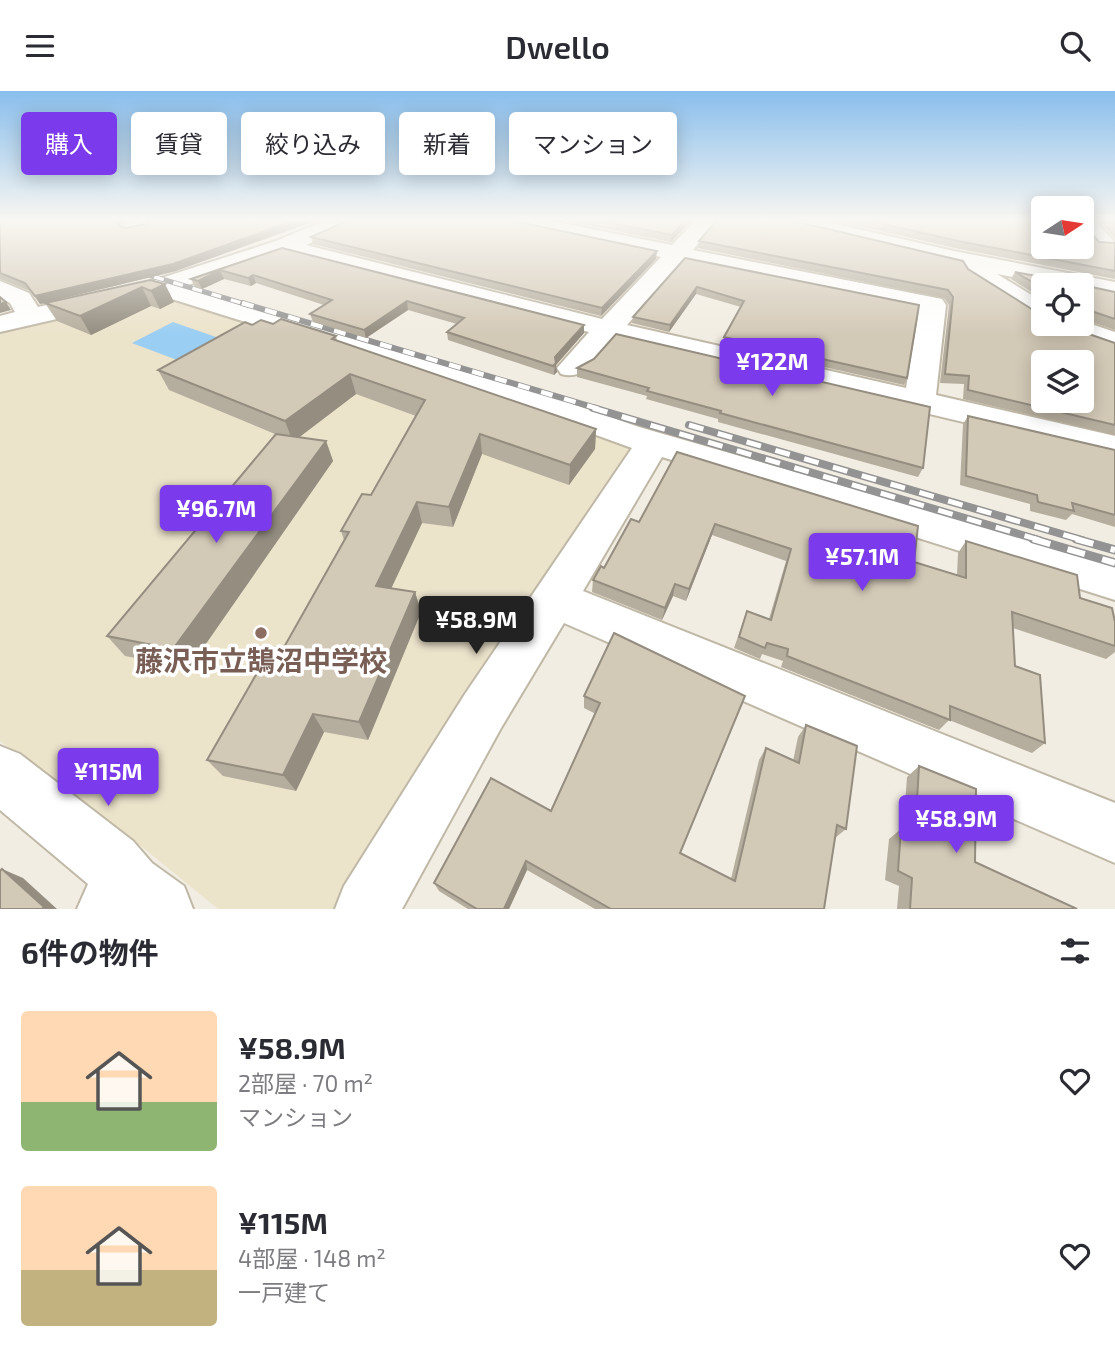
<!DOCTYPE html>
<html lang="ja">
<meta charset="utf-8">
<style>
body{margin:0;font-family:"Exo 2","Noto Sans JP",sans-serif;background:#f2f2f3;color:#2b2b33;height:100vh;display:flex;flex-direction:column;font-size:26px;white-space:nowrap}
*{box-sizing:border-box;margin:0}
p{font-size:23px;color:#7c7c81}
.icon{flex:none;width:38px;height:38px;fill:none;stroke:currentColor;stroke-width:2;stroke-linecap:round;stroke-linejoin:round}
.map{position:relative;height:818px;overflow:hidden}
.side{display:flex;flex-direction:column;background:#fff;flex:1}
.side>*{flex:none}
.guide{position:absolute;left:21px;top:21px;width:700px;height:63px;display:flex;gap:14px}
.needle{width:46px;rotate:78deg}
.controls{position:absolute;left:1031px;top:105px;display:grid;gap:14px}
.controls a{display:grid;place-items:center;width:63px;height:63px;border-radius:7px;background:#fff;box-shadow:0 4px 18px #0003;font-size:35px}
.price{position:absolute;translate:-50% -60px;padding:0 16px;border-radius:7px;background:#7c3aed;color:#fff;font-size:23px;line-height:46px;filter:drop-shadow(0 2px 4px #0008)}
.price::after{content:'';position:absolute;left:50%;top:42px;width:21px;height:16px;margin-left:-10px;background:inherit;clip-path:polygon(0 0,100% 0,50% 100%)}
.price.active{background:#222;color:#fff}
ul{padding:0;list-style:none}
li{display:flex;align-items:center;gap:21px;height:175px;padding:0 21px}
li span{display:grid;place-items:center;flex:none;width:196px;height:140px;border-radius:7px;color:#555}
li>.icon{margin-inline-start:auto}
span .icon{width:84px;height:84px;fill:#fffc;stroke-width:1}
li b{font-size:30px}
h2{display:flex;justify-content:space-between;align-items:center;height:84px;padding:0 21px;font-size:30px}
.chip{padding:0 24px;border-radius:7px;background:#fff;box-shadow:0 4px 18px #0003;font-size:24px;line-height:63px}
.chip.active{background:#7c3aed;color:#fff}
header{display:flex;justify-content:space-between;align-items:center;height:91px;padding:0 21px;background:#fff;font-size:32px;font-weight:600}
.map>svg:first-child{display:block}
</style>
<header><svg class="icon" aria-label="menu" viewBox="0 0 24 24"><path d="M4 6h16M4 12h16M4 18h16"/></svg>Dwello<svg class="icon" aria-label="search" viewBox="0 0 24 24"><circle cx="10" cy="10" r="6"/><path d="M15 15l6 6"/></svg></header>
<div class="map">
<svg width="1115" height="818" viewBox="0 0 1115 818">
<rect width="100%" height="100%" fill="#f2ede2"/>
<polygon fill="#ece3cb" points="157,201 630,350 634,362 354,818 218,818 141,755 0,650 0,239"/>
<polygon fill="#9acef3" points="173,231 233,252 193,275 132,252"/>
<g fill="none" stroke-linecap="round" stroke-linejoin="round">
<g stroke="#c0b8a7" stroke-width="4">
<g id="minor">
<path d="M 130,129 L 157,129 C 150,139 137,143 125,141 L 122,136 Z"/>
<path d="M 326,129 L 355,129 L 352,133 L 306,154 L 602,228 L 661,166 L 513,135 L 506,133 L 503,129 L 546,129 L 672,154 L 696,129 L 718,129 L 693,159 L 942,208 L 946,214 L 936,304 L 1115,345 L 1115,367 L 614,248 C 599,265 587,290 561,283 L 557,277 L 589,241 L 285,162 L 185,195 L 549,305 L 639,336 L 1115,473 L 1115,509 L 662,366 L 583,500 L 1115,712 L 1115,772 L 564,532 L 501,637 L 402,818 L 335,818 L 344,795 L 465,603 L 632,357 L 527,319 L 159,204 L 146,202 L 142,197 L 146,192 L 276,150 ZM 683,170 L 919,219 L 906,297 L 627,234 Z"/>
<polygon points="780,129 819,129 954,160 1115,191 1115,207 1082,200 1082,194 1054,194 997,183 1043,211 1043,230 1034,228 966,184 962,179 964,176 783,133"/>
<polygon points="1082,129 1095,129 1115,152 1112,157 1096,157 1082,140"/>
<polygon points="0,190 29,202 38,216 100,202 109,204 113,210 109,216 0,241 0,225 15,221 10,212 0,207"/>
<polygon points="1082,230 1115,241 1115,260 1055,239 1051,233 1082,233"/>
<polygon points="0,655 20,663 133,750 152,772 184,795 193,818 77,818 88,793 0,719"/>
</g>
</g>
<use href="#minor" fill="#fff" fill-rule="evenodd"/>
<g stroke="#939393" stroke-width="5">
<polyline id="rail-far3" points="135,180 248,214"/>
</g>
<g stroke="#939393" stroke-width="6">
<polyline id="rail-far2" points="242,212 599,318"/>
</g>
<g stroke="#939393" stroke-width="8">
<g id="rail-far1">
<polyline points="593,317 1039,449"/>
<polyline points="689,334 1082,449"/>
</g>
</g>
<g stroke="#939393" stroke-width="9">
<g id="rail">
<polyline points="1033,448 1115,472"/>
<polyline points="1076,448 1115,459"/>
</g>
</g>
<use href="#rail-far3" stroke="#fff" stroke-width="3.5" stroke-dasharray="10" stroke-linecap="butt"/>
<use href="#rail-far2" stroke="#fff" stroke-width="4.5" stroke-dasharray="12" stroke-linecap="butt"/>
<use href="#rail-far1" stroke="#fff" stroke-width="5" stroke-dasharray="15" stroke-linecap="butt"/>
<use href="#rail" stroke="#fff" stroke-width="6" stroke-dasharray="18" stroke-linecap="butt"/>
</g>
<g fill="#b5ad9d">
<polygon points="0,129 126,129 120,135 176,180 40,213 30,200 0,188"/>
<polygon points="561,129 692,129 671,151"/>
<polygon points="832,129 1043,129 1084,134 1099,151 1115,152 1115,188 955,157"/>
<polygon points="1099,129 1115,129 1115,148"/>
<polygon points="311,146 656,168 601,225 313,153"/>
<polygon points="699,150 968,178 1043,233 1115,252 1115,344 963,308 964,293 940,292 949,214 944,207 698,157"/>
<polygon points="282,157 584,234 584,242 556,274 557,281 554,284 448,249 447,241 457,233 408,219 366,247 313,231 310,223 324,214 256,192 251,195 224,188 202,198 195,196 191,188"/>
<polygon points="685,167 907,287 904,294 722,253 724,246 741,216 696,203 669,241 632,232 633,226"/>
<polygon points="1015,181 1115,201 1115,239 1083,228 1082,229 1082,194 1043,194 1043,208 1011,188"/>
<polygon points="150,189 174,211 160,218 151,215 91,244 57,230 45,212"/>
<polygon points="273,233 336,245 337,250 596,338 595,358 569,394 482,363 453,436 422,432 391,497 415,501 421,521 368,649 324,641 296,700 223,685 207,669 283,558 344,449 341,440 371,404 416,325 356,303 299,346 326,350 333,370 189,577 125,565 107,545 275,343 169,299 158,279 252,234"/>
<polygon points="594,268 923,377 918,386 718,331 718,328 646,308 647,305 577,286 577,277"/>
<polygon points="968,325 1115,359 1115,436 1072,423 1066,429 1030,420 1030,413 960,394 963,333"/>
<polygon points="677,361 914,471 957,484 958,462 966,450 1080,507 1115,531 1115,561 1106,568 1013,537 1015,575 1045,652 1032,662 949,629 939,639 781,576 783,570 762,563 760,568 734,557 747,520 769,528 786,470 712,444 686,510 673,505 662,529 592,501 593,489 604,477 639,431"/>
<polygon points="614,542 680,762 731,788 759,669 766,657 793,670 798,646 806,634 846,738 835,747 824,818 595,818 527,779 509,818 468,818 439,800 434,792 551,720 596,623 584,617 584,605"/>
<polygon points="919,675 975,771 1077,818 897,818 899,795 885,789 889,748 901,738 903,739 907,686"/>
</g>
<g fill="#948d80">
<polygon points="116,129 126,129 119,136"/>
<polygon points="296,129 318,129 176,180 40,213 35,205"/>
<polygon points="686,129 692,129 671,151 672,144"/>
<polygon points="657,160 656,168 601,225 602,217"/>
<polygon points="220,179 224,188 202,198 198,190"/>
<polygon points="253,184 256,192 251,195 248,187"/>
<polygon points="165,193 174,211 160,218 151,200"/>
<polygon points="142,196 151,215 91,244 80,225"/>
<polygon points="697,196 696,203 669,241 670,234"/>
<polygon points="407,210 408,219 366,247 364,239"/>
<polygon points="6,211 11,219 0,222 0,213"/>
<polygon points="584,234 584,242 556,274 557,281 554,284 555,266"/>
<polygon points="350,283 356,303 293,351 285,330"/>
<polygon points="596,338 595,358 569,394 570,374"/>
<polygon points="480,343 482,363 453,436 449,416"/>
<polygon points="326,350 333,370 189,577 173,558"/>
<polygon points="417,411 422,432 383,515 376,495"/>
<polygon points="715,433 712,444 686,510 689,498"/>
<polygon points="675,493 673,505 662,529 665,517"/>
<polygon points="415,501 421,521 368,649 359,631"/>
<polygon points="313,623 324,641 296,700 283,684"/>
<polygon points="526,770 527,779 509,818 504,818"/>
<polygon points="2,778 23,787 57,818 42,818"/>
</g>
<g fill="#d3c9b7" stroke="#948d80" stroke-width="2" fill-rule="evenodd">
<polygon points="0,129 116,129 119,135 126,137 145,133 149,129 296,129 173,173 35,205 25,192 0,182"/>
<polygon points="349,129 509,129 657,160 602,217 311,146"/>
<polygon points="597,129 686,129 672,144"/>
<path d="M 717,129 L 790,129 L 963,170 L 968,178 L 1038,222 L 1043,223 L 1043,233 L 1060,233 L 1115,252 L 1115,334 L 968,299 L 969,285 L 945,283 L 953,206 L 948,199 L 699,150 ZM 1043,271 L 1082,271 L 1082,310 L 1043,310 Z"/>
<polygon points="866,129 1043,129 1043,156 1082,156 1082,129 1084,129 1084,134 1099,151 1115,152 1115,180 958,150"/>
<polygon points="1109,129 1115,129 1115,135"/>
<polygon points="282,157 584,234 555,266 556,272 553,275 447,241 464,227 407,210 364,239 310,223 332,209 253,184 248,187 220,179 198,190 191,188"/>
<polygon points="685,167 919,214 907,287 724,246 744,210 697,196 670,234 633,226"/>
<polygon points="1015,181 1058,189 1084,189 1087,195 1115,201 1115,228 1088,219 1085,222 1082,222 1082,194 1043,194 1043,197"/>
<polygon points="150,189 165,193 151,200 142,196 80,225 45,212"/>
<polygon points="0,206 6,211 0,213"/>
<polygon points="281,228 336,245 332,248 596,338 570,374 480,343 449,416 417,411 376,495 415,501 359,631 313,623 283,684 207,669 272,556 283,558 349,441 341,440 362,403 371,404 425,309 350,283 285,330 158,279 245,231 252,234 261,229 273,233"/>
<polygon points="616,243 930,316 923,377 720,322 721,320 647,300 649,297 577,277 594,268"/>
<polygon points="968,325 1115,359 1115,424 1072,412 1074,420 1038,411 1037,404 966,385"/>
<polygon points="276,343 326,350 173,558 107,545"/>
<polygon points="677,361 918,435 914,471 966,487 966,450 1077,484 1080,507 1112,517 1115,531 1115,555 1012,521 1015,575 1040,584 1045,652 950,615 950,629 787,565 788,558 767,552 765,557 739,546 747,520 771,529 791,458 715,433 689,498 675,493 665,517 593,489 601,475 604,477 631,428 639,431"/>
<polygon points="614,542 745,605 680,762 735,790 766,657 799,672 806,634 857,655 846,738 837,734 824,818 611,818 526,770 504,818 477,818 434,792 491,687 551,720 600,612 584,605"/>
<polygon points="919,675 976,698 975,771 1077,818 910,818 912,787 898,780 901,738 915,744"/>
<polygon points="2,778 44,816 42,818 0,818 0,780"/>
</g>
<linearGradient id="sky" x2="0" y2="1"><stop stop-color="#89beec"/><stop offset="0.53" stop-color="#f9f7f2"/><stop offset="1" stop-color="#f9f7f2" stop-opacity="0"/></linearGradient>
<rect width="1115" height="244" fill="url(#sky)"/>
<circle fill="#8d6e63" stroke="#fff" stroke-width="2.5" cx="261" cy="542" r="7"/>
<g text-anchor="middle" stroke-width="7" stroke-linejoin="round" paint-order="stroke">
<g font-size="28" font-weight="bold" fill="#785e54" stroke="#fff">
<text x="261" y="580">藤沢市立鵠沼中学校</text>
</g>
</g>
</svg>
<div class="controls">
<a><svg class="needle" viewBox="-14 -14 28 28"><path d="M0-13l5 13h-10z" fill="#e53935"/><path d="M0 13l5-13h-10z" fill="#7c7c81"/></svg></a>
<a><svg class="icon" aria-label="locate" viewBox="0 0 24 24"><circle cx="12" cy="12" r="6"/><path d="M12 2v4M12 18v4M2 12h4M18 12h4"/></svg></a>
<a><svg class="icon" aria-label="layers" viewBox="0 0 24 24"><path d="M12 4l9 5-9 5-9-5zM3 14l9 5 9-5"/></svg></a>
</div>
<b class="price" style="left:772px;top:307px">¥122M</b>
<b class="price" style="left:216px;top:454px">¥96.7M</b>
<b class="price" style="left:862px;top:502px">¥57.1M</b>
<b class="price active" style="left:476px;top:565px">¥58.9M</b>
<b class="price" style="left:108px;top:717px">¥115M</b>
<b class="price" style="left:956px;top:764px">¥58.9M</b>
<div class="guide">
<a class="chip active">購入</a>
<a class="chip">賃貸</a>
<a class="chip">絞り込み</a>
<a class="chip">新着</a>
<a class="chip">マンション</a>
</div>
</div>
<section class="side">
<h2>6件の物件<svg class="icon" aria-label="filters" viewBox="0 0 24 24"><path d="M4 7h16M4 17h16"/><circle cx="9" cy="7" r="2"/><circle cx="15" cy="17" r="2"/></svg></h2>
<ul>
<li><span style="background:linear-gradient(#ffd9b3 65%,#8fb573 0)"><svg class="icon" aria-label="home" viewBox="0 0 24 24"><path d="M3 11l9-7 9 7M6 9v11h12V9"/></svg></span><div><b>¥58.9M</b><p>2部屋 · 70 m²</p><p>マンション</p></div><svg class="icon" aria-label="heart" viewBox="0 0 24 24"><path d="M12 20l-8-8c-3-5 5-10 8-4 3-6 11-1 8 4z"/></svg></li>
<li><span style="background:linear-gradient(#ffd9b3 60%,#c2b280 0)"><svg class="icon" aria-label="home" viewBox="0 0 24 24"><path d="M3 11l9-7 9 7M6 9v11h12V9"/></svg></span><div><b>¥115M</b><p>4部屋 · 148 m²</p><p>一戸建て</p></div><svg class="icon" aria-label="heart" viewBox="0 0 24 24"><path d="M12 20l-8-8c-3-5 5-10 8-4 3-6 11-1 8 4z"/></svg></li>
</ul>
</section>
